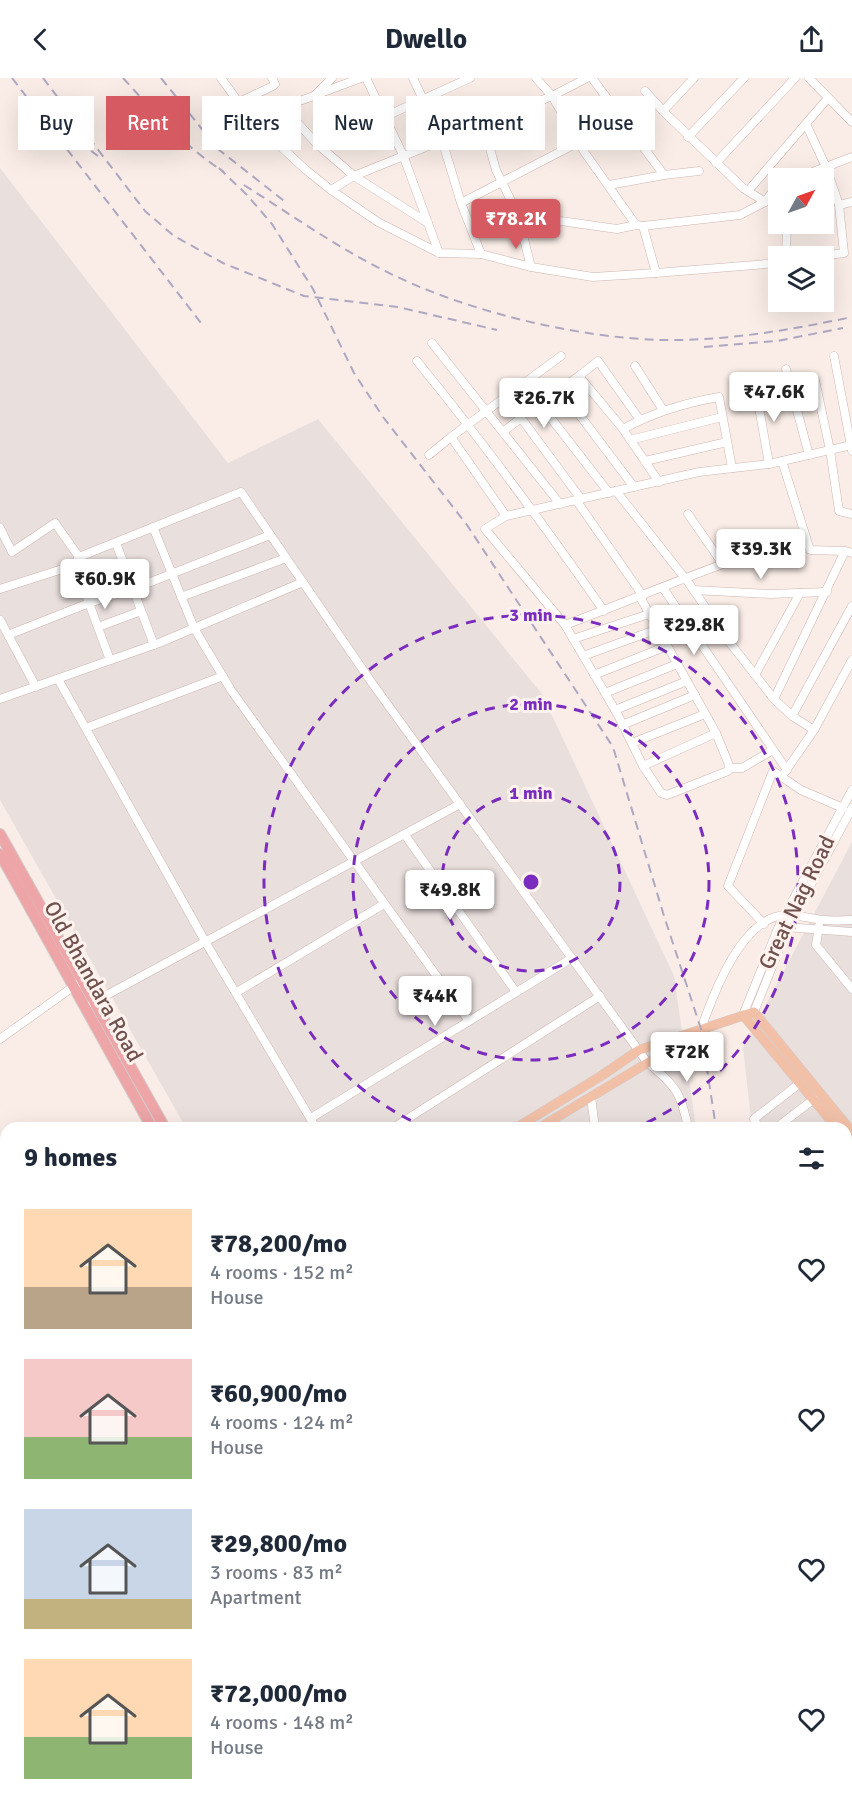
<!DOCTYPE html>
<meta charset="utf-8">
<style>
body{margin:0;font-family:Signika,sans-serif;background:#f2f2f3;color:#1f2937;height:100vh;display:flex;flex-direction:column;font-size:22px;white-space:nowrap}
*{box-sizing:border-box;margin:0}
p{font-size:20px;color:#747a83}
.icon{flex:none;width:33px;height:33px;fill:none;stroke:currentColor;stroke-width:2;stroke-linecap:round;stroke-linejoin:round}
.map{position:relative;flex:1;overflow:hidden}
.panel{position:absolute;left:0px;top:1044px;width:852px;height:684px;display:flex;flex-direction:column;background:#fff;border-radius:18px 18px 0 0;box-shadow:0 6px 24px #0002}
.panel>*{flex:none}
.guide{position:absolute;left:18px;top:18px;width:816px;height:54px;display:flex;gap:12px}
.needle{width:39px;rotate:50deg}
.tools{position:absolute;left:768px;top:90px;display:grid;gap:12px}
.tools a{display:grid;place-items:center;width:66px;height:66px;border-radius:0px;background:#fff;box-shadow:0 6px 24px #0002;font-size:30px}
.price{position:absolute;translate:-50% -51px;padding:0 14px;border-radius:6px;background:#fff;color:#222;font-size:20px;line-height:39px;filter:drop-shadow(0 2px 3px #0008)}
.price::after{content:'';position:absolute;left:50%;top:36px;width:18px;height:14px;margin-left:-9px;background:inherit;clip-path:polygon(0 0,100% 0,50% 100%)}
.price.selected{background:#d65a62;color:#fff}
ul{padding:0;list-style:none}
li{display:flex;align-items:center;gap:18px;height:150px;padding:0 24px}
li span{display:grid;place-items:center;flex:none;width:168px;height:120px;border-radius:0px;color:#555}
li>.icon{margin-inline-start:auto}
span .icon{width:72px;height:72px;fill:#fffc;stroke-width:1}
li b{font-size:26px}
h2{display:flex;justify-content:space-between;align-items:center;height:72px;padding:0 24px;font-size:26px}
.pill{padding:0 21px;border-radius:0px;background:#fff;box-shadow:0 6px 24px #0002;font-size:21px;line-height:54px}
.pill.selected{background:#d65a62;color:#fff}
header{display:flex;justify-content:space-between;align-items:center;height:78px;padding:0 24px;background:#fff;font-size:27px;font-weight:800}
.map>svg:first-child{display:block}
</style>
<header><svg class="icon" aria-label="back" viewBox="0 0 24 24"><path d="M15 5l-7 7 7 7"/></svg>Dwello<svg class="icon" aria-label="share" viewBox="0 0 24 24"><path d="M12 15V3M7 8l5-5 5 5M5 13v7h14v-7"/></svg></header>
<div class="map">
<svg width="852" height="1728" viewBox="0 0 852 1728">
<rect width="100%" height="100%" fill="#faede7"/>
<g fill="#e9dfdd">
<polygon points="0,90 228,385 318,341 542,616 674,898 696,1050 186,1050 0,722"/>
<polygon points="852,764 852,1377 846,1370 846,1050 752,1050 743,970"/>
<polygon points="613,1722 790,1722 791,1728 618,1728"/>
</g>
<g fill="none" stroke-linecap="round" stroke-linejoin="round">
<g stroke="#cdb5b1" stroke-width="9">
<g id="minor">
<polyline points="221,0 250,40 314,18 332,0"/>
<polyline points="366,0 403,77 439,175"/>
<polyline points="413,0 442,62 461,125 481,176 531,189 593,199 656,195"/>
<polyline points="536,0 552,18 585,75 636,147"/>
<polyline points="592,0 664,97"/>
<polyline points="694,0 663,33 743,110 765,124"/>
<polyline points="809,0 852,44"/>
<polyline points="645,13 663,33"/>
<polyline points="318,16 361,0"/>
<polyline points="239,24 273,8 275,6 272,0"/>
<polyline points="282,28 316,65 354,98 552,18 587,0"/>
<polyline points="250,40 306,92 331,112"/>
<polyline points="483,46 496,92 518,137 617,151 636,147 643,148 740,137 765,124 778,106"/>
<polyline points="806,46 826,89 839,127 844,175 822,178"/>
<polyline points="688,59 744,0"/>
<polyline points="320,68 470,0"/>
<polyline points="716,85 795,0"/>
<polyline points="784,100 790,95 810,95 852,79"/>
<polyline points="609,107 664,97 699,93"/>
<polyline points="748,113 828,20"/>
<polyline points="461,125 579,64"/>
<polyline points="839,127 852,124"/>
<polyline points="518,137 531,189"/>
<polyline points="428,145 354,98 331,112 378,144 439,175 481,176"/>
<polyline points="643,148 656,195 778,185"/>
<polyline points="786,178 787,146"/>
<polyline points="432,265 560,426"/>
<polyline points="561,278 451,359 506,438 699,394 769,386 852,367"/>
<polyline points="834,278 852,373"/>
<path d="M 417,283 C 483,364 544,447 604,533"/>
<polyline points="635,288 663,332"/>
<polyline points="786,291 809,377"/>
<polyline points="579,298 540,326 609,415"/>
<polyline points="815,302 830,372 839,433 852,436"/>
<polyline points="759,305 760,335 769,386"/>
<polyline points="560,311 634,409"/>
<polyline points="623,351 579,298 598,283 640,342"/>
<polyline points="504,353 521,340 581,421"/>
<polyline points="630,362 722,339"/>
<polyline points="429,377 451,359"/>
<polyline points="645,383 727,364"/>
<polyline points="782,383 810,472 845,473 852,475"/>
<path d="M 659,404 L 623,351 C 654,334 684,325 719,319 L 732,390"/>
<polyline points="616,413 688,504 730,565 774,621 792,638 814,652"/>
<polyline points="576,422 643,518"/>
<polyline points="688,436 722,485"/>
<path d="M 506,438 L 485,451 L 565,547 C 634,521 702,492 771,469"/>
<polyline points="153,449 194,550 231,612 469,943"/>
<path d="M 0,450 L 12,474 L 55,445 L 79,479 L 241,414 L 372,605 L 647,984 C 675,1008 681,1013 688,1050"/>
<polyline points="116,465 154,567"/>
<polyline points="79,479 75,487 110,582"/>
<polyline points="663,510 787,692"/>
<polyline points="0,511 75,487"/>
<polyline points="694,512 770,516 827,514"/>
<polyline points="181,519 286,480"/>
<polyline points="0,542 36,609"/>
<polyline points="565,547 618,637 643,688 661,715 667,717 728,693 729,687 716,655 640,519"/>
<polyline points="98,549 141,533"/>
<polyline points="8,557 89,525 133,511 270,457"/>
<polyline points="573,561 649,536"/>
<polyline points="583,578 658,551"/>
<polyline points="594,597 667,568"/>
<polyline points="755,597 800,515"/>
<polyline points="58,601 206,865 316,1050"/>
<polyline points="605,615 677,586"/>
<polyline points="0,621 159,565 303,504"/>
<polyline points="774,621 845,473"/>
<polyline points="615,632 687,603"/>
<polyline points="792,638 852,528"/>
<polyline points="622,647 695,617"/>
<polyline points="86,650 223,598"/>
<polyline points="632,665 705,636"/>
<polyline points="643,688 716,655"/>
<polyline points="729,690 742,690 773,672"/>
<polyline points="785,694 814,652 852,582"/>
<polyline points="405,757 516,914"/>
<polyline points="764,846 728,808 773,693 801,712 843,730"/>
<polyline points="819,848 816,867 852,911"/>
<polyline points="785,849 852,854"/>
<polyline points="237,914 384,826"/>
<polyline points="92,925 460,726"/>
<polyline points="754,934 788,849 852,730"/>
<polyline points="743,937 779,848 852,712"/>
<path d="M 701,951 C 713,917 742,837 787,837 C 799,837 812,841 824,842 C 833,843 843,842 852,842"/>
<polyline points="0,961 77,906"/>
<polyline points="591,1019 595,1050"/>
<polyline points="311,1040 572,880"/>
<polyline points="393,1050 600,918"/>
<polyline points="759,1050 754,1041 800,1005"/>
<polyline points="776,1050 814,1021"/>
<polyline points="846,1165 852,1172"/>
<polyline points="0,1195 6,1191"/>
<polyline points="846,1207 852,1204"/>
<polyline points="0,1246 6,1243"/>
<polyline points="846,1257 852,1265"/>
<polyline points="0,1297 6,1294"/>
<polyline points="846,1361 852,1366"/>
<polyline points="846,1373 852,1372"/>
<polyline points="846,1398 852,1397"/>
<polyline points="846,1420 852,1419"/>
<polyline points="0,1425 6,1422"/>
<polyline points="846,1445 852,1444"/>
<polyline points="846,1469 852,1468"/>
<polyline points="0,1487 6,1483"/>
<polyline points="846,1495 852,1494"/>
<polyline points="846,1519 852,1518"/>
<polyline points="0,1526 6,1534"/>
<polyline points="0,1546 6,1542"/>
<polyline points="846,1566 852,1565"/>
<polyline points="846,1588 852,1588"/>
<polyline points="846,1613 852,1612"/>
<polyline points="846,1637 852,1636"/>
<polyline points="0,1639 6,1635"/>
<polyline points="846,1660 852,1659"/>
<polyline points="846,1686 852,1685"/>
<polyline points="846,1708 852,1707"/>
<polyline points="323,1722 326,1728"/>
<polyline points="837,1722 838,1728"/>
<polyline points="216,1728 224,1722"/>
<polyline points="291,1728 298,1722"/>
</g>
</g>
<g stroke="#d4cbca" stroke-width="10">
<g id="major">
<polyline points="743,937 837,1050"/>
<polyline points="516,1050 601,998 639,972 754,934 852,1054"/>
<polyline points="539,1050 664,975 681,961"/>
<polyline points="846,1060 852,1068"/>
<polyline points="0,1355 6,1351"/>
<polyline points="0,1375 6,1372"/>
<polyline points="0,1605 6,1613"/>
<polyline points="0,1620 6,1627"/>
<polyline points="8,1722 21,1728"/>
<polyline points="79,1722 84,1728"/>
<polyline points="93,1722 98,1728"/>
<polyline points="565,1722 570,1728"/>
<polyline points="606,1722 612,1728"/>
<polyline points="68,1728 70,1722"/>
</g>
</g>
<g stroke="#d4cbca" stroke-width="12">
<g id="highway">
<polyline points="0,756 165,1050"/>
<polyline points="0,776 152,1050"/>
<polyline points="582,1722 587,1728"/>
<polyline points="594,1722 599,1728"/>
</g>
</g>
<use href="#minor" stroke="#fff" stroke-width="8"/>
<use href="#major" stroke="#f1c0a7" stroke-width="9"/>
<use href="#highway" stroke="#eda5a7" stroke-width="10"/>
<g stroke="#aea7c2" stroke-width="2" stroke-dasharray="9 6" stroke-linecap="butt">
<polyline points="12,0 201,245"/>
<polyline points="43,0 145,133 174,158 223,185 304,218 398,229 497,252"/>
<path d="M 123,0 C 154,34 185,69 224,94"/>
<polyline points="161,0 218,71 288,126"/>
<polyline points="55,46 98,78"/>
<polyline points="219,90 247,117 272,146 313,211 354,295 383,339 467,447 613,669 664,838 701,951 716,1050"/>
<path d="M 244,107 C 290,136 335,168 383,192 C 461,232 575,260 663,262 C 726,263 790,252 852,239"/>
<polyline points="704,269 777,263 843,250"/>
<polyline points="0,1610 6,1617"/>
<polyline points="85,1722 89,1728"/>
<polyline points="806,1722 807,1728"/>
</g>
</g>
<g fill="none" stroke="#7b2cbf" stroke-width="3" stroke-dasharray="10 8">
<circle cx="531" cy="804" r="89"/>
<circle cx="531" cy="804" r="178"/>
<path d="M427 1050A267 267 0 1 1 635 1050"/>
</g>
<g text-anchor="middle" stroke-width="6" stroke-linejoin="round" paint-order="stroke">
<g font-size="22" fill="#71514e" stroke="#fdf2ed">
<text transform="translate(796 824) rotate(-64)" y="8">Great Nag Road</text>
<text transform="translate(94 903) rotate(61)" y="8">Old Bhandara Road</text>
</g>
</g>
<circle cx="531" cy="804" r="9" fill="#7b2cbf" stroke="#fdf2ed" stroke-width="3"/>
<g font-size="18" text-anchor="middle" font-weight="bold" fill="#7b2cbf" stroke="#fdf2ed" stroke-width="6" stroke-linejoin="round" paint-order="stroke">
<text x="531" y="543">3 min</text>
<text x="531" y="632">2 min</text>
<text x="531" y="721">1 min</text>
</g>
</svg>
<div class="tools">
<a><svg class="needle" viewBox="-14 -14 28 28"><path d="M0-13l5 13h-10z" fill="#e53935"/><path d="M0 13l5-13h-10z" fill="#747a83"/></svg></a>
<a><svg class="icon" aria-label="layers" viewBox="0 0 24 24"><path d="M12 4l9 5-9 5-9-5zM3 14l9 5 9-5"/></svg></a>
</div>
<b class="price selected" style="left:516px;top:172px">₹78.2K</b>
<b class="price" style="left:774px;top:345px">₹47.6K</b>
<b class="price" style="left:544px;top:351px">₹26.7K</b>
<b class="price" style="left:761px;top:502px">₹39.3K</b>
<b class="price" style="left:105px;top:532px">₹60.9K</b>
<b class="price" style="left:694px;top:578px">₹29.8K</b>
<b class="price" style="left:450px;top:843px">₹49.8K</b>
<b class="price" style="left:435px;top:949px">₹44K</b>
<b class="price" style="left:687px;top:1005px">₹72K</b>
<div class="guide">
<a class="pill">Buy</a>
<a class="pill selected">Rent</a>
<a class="pill">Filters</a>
<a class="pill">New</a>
<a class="pill">Apartment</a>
<a class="pill">House</a>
</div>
<section class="panel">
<h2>9 homes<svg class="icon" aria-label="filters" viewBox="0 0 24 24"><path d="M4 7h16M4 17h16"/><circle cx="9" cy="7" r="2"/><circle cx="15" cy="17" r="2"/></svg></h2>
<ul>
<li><span style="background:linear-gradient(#ffd9b3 65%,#b9a48a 0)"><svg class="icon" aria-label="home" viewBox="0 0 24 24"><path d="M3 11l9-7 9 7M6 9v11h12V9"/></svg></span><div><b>₹78,200/mo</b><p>4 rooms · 152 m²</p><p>House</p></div><svg class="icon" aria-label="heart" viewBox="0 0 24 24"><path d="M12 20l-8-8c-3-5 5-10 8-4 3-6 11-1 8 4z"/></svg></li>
<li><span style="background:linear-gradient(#f6c9c9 65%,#8fb573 0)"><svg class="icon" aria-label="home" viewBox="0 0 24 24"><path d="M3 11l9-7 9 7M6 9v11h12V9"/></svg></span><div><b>₹60,900/mo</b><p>4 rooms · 124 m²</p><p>House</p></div><svg class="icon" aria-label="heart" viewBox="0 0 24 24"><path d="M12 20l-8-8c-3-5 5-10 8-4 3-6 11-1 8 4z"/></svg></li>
<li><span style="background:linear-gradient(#c9d6e8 75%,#c2b280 0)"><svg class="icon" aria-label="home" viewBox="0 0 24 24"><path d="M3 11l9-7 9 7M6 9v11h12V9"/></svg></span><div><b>₹29,800/mo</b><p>3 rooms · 83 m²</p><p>Apartment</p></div><svg class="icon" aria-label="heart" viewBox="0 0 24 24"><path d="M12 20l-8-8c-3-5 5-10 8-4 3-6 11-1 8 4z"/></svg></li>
<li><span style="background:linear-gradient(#ffd9b3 65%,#8fb573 0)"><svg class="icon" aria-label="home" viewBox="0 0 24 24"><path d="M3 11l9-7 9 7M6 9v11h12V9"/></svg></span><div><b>₹72,000/mo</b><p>4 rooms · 148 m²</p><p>House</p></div><svg class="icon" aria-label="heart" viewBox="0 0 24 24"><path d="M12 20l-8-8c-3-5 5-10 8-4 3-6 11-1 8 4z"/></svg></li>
</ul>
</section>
</div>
